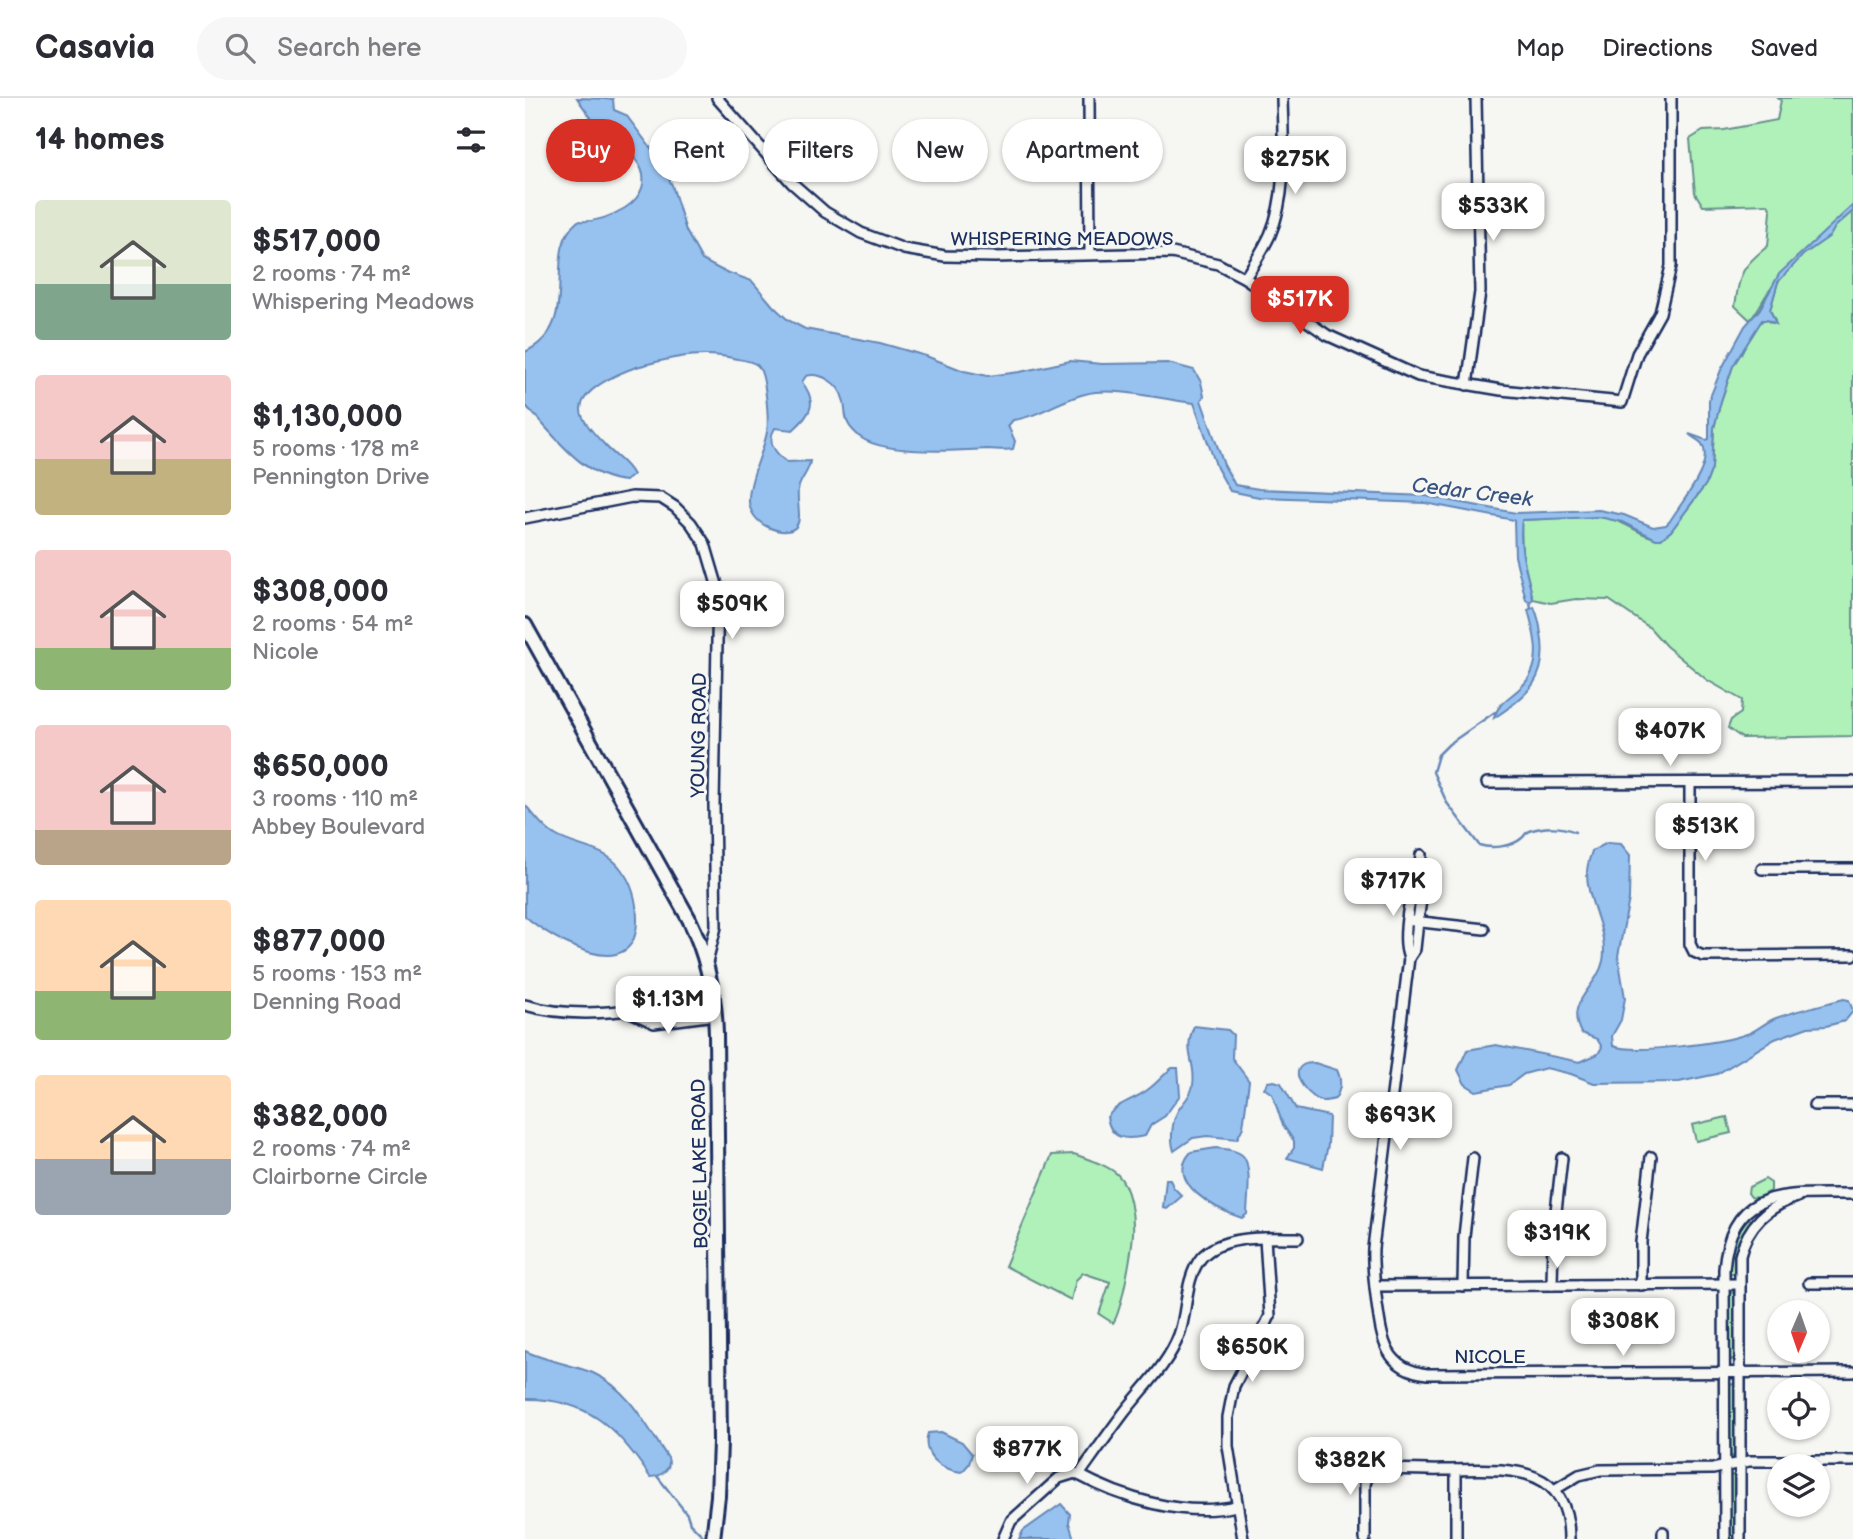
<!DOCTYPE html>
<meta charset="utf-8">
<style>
body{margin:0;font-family:"Balsamiq Sans",sans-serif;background:#f7f7f7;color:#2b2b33;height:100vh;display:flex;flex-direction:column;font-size:26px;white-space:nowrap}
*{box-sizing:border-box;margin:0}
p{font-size:23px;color:#7c7c81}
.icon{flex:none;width:38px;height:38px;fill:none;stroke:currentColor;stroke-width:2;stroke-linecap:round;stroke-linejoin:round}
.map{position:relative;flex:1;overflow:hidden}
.details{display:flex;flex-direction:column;background:#fff;width:525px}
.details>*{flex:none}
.top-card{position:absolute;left:21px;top:21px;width:665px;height:63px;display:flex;gap:14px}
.needle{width:46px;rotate:182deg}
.controls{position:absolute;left:1242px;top:1202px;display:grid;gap:14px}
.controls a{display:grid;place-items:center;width:63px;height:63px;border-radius:50%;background:#fff;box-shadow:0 2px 5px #0004;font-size:35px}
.price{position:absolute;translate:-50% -60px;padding:0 16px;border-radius:14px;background:#fff;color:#222;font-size:23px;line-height:46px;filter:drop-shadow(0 2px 4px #0008)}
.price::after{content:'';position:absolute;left:50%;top:42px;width:21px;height:16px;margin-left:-10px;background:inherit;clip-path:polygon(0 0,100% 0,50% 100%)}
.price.on{background:#d93025;color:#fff}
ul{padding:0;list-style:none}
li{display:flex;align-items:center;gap:21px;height:175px;padding:0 35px}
li span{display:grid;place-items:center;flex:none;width:196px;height:140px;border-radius:7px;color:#555}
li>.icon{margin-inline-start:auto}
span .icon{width:84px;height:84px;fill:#fffc;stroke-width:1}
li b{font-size:30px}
h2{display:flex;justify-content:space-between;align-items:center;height:84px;padding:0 35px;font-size:30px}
.chip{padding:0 24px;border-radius:32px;background:#fff;box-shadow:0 2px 5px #0004;font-size:24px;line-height:63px}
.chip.on{background:#d93025;color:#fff}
header{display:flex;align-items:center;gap:42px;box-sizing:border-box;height:98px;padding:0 35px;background:#fff;border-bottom:2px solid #e1e1e2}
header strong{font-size:33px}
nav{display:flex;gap:38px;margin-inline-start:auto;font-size:24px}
.search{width:490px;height:63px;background:#f7f7f7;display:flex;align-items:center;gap:18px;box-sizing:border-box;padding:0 24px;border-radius:38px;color:#7c7c81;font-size:26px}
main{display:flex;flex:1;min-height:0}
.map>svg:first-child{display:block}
</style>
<header>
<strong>Casavia</strong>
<div class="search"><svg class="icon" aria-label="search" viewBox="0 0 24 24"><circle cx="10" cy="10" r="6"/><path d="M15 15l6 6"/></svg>Search here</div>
<nav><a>Map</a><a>Directions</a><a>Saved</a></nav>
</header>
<main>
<section class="details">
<h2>14 homes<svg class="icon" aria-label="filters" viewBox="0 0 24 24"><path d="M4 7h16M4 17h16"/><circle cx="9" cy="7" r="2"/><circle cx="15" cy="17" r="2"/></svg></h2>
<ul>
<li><span style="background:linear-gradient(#dfe7d0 60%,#7fa58c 0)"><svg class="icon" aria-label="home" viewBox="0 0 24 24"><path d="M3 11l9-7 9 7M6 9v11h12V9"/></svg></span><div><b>$517,000</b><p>2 rooms · 74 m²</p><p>Whispering Meadows</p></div></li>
<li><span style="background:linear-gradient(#f6c9c9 60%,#c2b280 0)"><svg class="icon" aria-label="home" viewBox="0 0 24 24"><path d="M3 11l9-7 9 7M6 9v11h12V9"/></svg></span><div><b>$1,130,000</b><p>5 rooms · 178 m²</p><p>Pennington Drive</p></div></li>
<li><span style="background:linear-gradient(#f6c9c9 70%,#8fb573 0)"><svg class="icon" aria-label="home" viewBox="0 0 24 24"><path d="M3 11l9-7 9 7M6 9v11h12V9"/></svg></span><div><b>$308,000</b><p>2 rooms · 54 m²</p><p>Nicole</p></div></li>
<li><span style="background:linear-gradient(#f6c9c9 75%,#b9a48a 0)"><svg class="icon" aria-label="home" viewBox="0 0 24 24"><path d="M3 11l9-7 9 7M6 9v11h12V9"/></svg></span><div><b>$650,000</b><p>3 rooms · 110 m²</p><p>Abbey Boulevard</p></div></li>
<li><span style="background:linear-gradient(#ffd9b3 65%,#8fb573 0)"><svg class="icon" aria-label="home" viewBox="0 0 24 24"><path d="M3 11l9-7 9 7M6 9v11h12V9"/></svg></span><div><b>$877,000</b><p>5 rooms · 153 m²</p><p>Denning Road</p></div></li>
<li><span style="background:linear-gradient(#ffd9b3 60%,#9aa5b1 0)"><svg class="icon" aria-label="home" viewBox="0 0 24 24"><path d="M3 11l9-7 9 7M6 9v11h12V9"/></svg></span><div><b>$382,000</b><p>2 rooms · 74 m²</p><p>Clairborne Circle</p></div></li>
</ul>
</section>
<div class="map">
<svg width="1328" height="1441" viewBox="0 0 1328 1441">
<rect width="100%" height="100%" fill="#f6f6f2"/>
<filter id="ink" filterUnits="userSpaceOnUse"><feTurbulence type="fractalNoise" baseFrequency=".0143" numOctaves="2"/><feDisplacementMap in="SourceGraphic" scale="14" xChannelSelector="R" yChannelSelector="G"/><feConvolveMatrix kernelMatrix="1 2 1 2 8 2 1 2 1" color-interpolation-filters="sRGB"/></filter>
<g filter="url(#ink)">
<g fill="#b0f1b9" stroke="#66908c" stroke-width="2">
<path d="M 1252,0 L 1328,0 L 1328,638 L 1217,640 L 1203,630 L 1206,622 L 1216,615 L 1217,602 L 1182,582 L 1141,548 L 1125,530 L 1084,502 L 1051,501 L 1026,505 L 1008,501 L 997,457 L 996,422 C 1025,422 1056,415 1085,421 C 1102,424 1118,440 1136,441 L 1146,433 L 1181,386 L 1187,370 L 1189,330 L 1196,303 L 1208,268 L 1234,226 L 1239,221 L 1247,225 L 1250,222 L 1245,212 L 1253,184 C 1240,193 1236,210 1225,222 L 1210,208 C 1215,175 1216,169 1243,148 L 1246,113 L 1243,106 L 1178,108 L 1170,95 L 1165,41 L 1178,33 L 1199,32 L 1252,22 L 1256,2 Z"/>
<polygon points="1202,1019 1206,1035 1171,1043 1167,1027"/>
<path d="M 549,1056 C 562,1061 583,1067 593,1077 C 605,1089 609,1119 608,1135 C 607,1152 597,1213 588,1225 L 574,1216 L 585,1184 L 558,1175 L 551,1182 L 546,1202 L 480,1168 L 527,1057 Z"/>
<polygon points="1240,1081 1246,1085 1246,1093 1233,1100 1226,1099 1223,1095 1224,1089"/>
<path d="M 1224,1119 L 1226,1125 L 1212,1158 L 1210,1174 L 1205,1176 L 1202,1172 C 1205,1155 1208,1128 1224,1119 Z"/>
<polygon points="1207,1194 1210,1198 1211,1258 1207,1262 1203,1259 1203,1196"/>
<polygon points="1208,1286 1211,1290 1211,1355 1208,1359 1203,1355 1203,1288"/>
<polygon points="1208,1377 1211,1381 1212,1441 1204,1441 1204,1379"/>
</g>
<g fill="#97c2f0" stroke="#6587b6" stroke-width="2">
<path d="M 52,0 L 88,1 L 89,12 L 101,17 L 131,57 L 147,87 L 161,133 L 177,162 L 196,172 L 227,183 L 248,208 L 263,222 L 280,231 L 355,245 L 401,258 L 439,273 L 463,278 L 495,274 L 545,263 L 577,266 L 643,265 L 669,272 L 676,284 L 679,298 L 676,302 L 699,367 L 710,387 L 734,391 L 901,398 L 991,415 L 1074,412 L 1099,417 L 1128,429 L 1141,427 L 1145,423 C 1155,406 1190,366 1177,346 C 1174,342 1168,340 1164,336 L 1181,342 L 1184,341 L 1184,302 L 1196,272 L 1220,228 L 1235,211 L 1254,176 L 1328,107 L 1328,113 L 1310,129 L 1305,138 L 1278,157 L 1253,184 L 1245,212 L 1251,226 L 1242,222 L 1237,222 L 1208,268 L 1196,303 L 1189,330 L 1187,370 L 1181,386 L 1146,433 L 1136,441 L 1131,441 L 1097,424 L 1074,419 L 997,422 C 993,451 1002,474 1008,501 L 1005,504 L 1001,502 L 990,458 L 989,422 L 900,405 L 734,399 L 705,393 L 692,370 L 669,305 C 637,302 591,288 560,296 C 535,302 513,319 488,322 L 483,328 L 490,343 L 488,351 C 479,353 471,351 462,351 C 432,353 359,357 335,339 C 332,336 326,331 324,327 C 319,319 321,309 318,301 C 314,285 296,274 281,278 L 277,284 C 293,305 286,316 268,332 L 250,330 C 241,344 250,355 262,364 L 285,363 C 284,375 275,380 273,392 C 272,400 274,409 274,418 C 274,437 256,435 243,429 C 232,424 223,413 224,400 C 225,378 238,356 242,334 C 244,322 241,274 232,267 C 227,263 219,262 212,261 C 181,253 154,258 123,266 C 105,270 57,288 56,311 C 55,322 72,339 79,346 C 88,357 102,364 108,377 L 100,383 C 56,379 29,336 0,307 L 0,254 C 60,226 14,154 53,123 C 70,125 85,119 100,110 C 108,105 114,99 117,90 C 126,63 91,46 75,31 C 67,22 59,10 52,0 Z"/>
<path d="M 1009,509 C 1013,518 1015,527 1016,536 C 1024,579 1003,598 969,620 C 974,604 982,602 994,591 C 1019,570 1011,540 1003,512 Z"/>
<path d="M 0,707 C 10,717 17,730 30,737 C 52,750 80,749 96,771 C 107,785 112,804 112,822 C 111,890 27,842 0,818 Z"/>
<path d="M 1082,745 L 1096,746 L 1105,757 L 1104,801 L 1093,858 L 1100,900 L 1096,922 L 1087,938 L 1088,948 C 1111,956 1198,945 1222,936 C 1232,933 1240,924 1251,920 C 1273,912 1296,907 1319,901 L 1324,902 L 1328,913 L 1320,923 L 1301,928 L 1283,929 L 1250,941 L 1192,976 L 1154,984 L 1069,985 L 1046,976 L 1021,970 L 999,976 L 984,987 L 951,993 L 940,986 L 933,972 L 942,952 L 971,947 L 1055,964 L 1073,956 L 1077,949 L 1072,941 L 1056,935 C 1039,903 1072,891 1078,863 C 1084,832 1061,804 1062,774 C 1062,767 1065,759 1067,753 Z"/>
<path d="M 669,928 L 703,932 L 708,937 L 707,960 L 724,983 L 718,1029 L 712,1041 L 682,1038 L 668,1040 L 649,1053 C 645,1041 647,1022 654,1011 C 659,1004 667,996 668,987 C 672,964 657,956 669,928 Z"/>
<path d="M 790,965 L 812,972 C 817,983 816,991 810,1001 C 806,1002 802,1003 798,1003 C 787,1002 762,976 778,967 C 781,965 786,965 790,965 Z"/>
<path d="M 647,970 L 653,970 L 655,997 L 640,1018 L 626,1027 L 620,1038 C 600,1042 586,1042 582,1019 C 594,1003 611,1002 625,990 C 633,984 639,976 647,970 Z"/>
<polygon points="749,983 756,985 771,1011 804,1018 803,1047 798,1070 762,1060 769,1050 769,1043 758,1027 747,996 739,990 743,984"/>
<path d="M 691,1050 C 699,1051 710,1051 717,1057 C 728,1066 722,1103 722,1116 L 717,1120 C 693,1112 638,1085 666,1054 Z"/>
<polygon points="641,1081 645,1081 648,1089 657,1098 642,1111 638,1110"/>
<path d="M 0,1253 C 21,1263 46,1266 68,1275 C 104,1291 122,1329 143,1360 C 147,1371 136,1379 125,1379 C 93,1330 62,1300 0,1301 Z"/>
<path d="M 416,1334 L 437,1344 L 447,1356 L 444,1366 L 437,1374 C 416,1372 396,1357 403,1335 Z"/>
<polygon points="536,1406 545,1416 544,1425 549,1441 494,1441 498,1433"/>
</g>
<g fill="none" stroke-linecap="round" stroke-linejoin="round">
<g stroke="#6587b6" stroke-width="2.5">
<polyline points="1005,504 1006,510"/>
<path d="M 970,614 L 924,646 L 913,657 L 908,674 L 922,705 L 954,747 C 966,751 987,749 997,740 C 1002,736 999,735 1005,733 C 1019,728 1037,728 1050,734"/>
<polyline points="132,1378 162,1416 165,1425 178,1438"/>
</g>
<g stroke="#1b2f5e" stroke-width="14">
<g id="minor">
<polyline points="192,0 267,85 300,114 336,135 379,151 420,158 470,159 647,155 693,166 720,180 802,237 893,278 976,292 1097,304 1112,256 1135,215 1146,168 1146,0"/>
<polyline points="564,0 565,156"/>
<path d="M 720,180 C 729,166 738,152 745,137 C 763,95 758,44 757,0"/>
<polyline points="942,287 955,194 951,0"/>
<polyline points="0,420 107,399 136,400 150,409 166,425 180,446 193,490 189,707 191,829 182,864"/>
<polyline points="962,685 1328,684"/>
<polyline points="1165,685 1165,846 1169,854 1178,858 1328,857"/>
<path d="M 896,757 L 893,786 L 897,795 L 893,823 L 890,851 L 884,860 L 848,1150 C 847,1170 850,1188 852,1206 C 857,1242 860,1271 902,1276 L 1328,1274"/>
<polyline points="1237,771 1328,771"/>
<polyline points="888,823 959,831"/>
<path d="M 884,860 C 877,844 882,800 893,786"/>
<path d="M 0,907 C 62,925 127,908 189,898"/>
<polyline points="103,913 129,925 190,917"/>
<polyline points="1289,1007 1328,1007"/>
<polyline points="1284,1185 1328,1185"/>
<polyline points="1027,1187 1028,1140 1037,1060"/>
<polyline points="1116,1187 1116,1144 1126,1059"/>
<polyline points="850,1188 1214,1186"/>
<polyline points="938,1188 939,1138 948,1060"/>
<polyline points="931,1372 931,1441"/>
<path d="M 554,1377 C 569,1356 583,1336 598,1316 C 617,1291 643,1267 654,1237 C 663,1213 659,1182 676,1160 C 696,1136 745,1140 773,1140"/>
<polyline points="1029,1392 1054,1377 1075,1372 1188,1371 1224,1363 1328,1363"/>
<polyline points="1138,1434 1138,1441"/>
<path d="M 478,1441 L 486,1423 L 534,1380 L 550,1375 C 596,1400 658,1420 711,1408"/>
<polyline points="718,1441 703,1348 703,1319 709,1288 745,1218 740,1140"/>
<path d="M 840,1441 L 840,1386 L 842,1380 L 848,1374 C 869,1369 896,1373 918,1372 C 976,1372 1044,1361 1044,1441"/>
<path d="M 1200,1441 L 1199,1171 C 1206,1086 1263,1097 1328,1096"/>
<path d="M 1215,1441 L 1215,1158 C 1222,1128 1243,1108 1272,1099"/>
</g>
</g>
<g stroke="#1b2f5e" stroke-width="18">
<path id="secondary" d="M 0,527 L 164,821 C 182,858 190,895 191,936 L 195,1344 L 193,1398 L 188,1441"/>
</g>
<use href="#minor" stroke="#f6f6f2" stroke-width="9"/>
<use href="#secondary" stroke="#f6f6f2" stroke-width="12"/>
</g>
</g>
<g text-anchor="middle" stroke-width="6" stroke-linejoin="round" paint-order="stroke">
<g font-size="19" fill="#1b2f5e" stroke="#f6f6f2">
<text x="537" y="147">WHISPERING MEADOWS</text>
<text transform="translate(173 637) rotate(-89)" y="7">YOUNG ROAD</text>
<text transform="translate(174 1066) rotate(-91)" y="7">BOGIE LAKE ROAD</text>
<text x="965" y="1265">NICOLE</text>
</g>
<g font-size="21" font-style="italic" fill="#3a5482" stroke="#f6f6f2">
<text transform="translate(947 394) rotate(7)" y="7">Cedar Creek</text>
</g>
</g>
</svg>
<div class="controls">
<a><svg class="needle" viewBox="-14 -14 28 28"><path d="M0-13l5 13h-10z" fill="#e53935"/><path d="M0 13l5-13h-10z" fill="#7c7c81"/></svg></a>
<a><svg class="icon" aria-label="locate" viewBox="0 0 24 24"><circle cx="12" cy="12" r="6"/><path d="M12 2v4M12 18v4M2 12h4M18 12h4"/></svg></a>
<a><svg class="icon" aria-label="layers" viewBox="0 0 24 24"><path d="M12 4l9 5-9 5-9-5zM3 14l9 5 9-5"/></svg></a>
</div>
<b class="price" style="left:770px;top:98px">$275K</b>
<b class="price" style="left:968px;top:145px">$533K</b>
<b class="price on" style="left:775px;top:238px">$517K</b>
<b class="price" style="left:207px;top:543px">$509K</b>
<b class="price" style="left:1145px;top:670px">$407K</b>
<b class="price" style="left:1180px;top:765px">$513K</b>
<b class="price" style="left:868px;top:820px">$717K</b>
<b class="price" style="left:143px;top:938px">$1.13M</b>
<b class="price" style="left:875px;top:1054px">$693K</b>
<b class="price" style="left:1032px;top:1172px">$319K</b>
<b class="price" style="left:1098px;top:1260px">$308K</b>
<b class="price" style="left:727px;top:1286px">$650K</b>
<b class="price" style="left:502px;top:1388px">$877K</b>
<b class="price" style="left:825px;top:1399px">$382K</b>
<div class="top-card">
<a class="chip on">Buy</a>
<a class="chip">Rent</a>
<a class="chip">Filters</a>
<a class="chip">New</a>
<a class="chip">Apartment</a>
</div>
</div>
</main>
